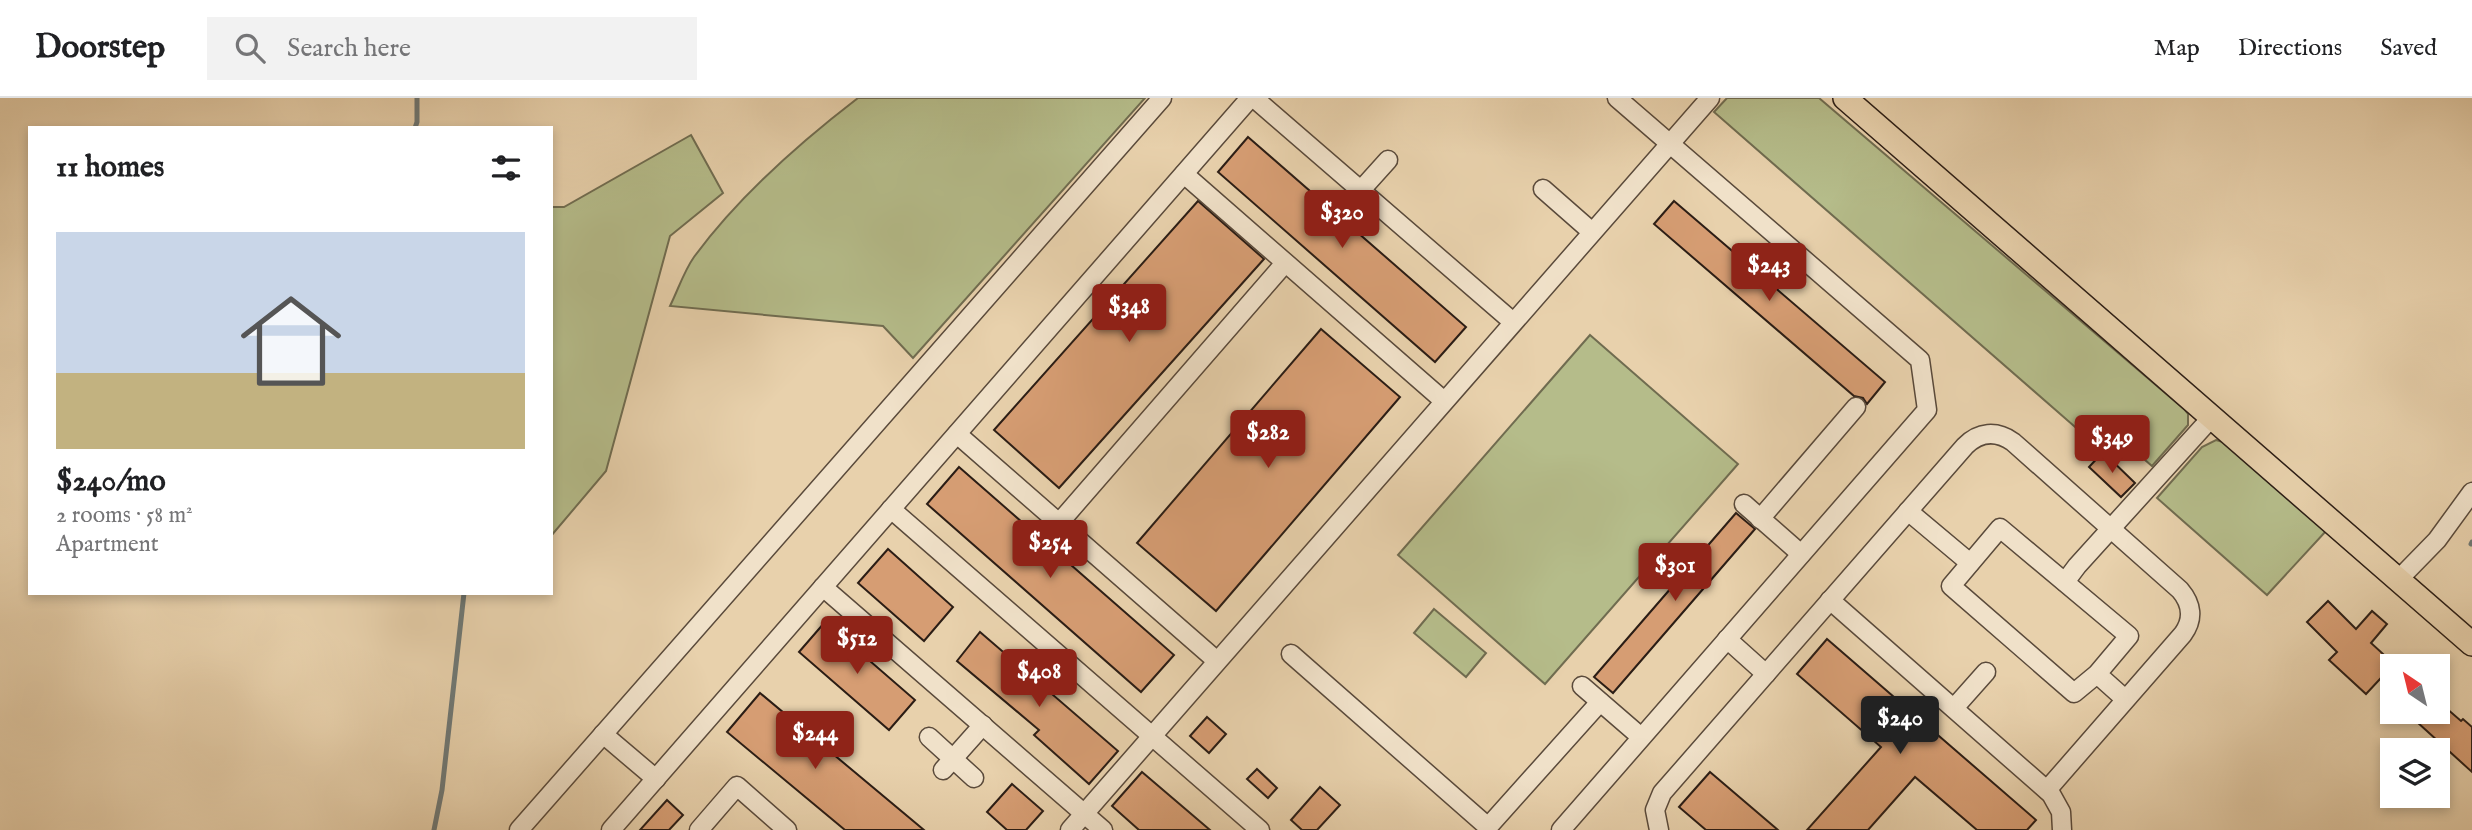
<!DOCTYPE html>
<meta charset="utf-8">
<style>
body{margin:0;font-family:"IM FELL English",serif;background:#f2f2f2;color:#202124;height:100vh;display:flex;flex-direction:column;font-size:26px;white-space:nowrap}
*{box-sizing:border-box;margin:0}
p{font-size:23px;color:#757577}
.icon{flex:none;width:38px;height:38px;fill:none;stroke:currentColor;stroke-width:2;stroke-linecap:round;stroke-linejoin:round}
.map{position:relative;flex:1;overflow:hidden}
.details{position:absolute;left:28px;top:28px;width:525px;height:469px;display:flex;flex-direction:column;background:#fff;border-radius:0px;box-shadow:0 4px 10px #0003}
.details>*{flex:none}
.needle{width:46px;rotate:325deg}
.fabs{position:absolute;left:2380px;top:556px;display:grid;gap:14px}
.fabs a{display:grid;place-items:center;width:70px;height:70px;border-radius:0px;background:#fff;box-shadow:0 4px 10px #0003;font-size:35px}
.price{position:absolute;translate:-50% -60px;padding:0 16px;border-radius:7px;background:#8f2418;color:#fff;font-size:23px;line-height:46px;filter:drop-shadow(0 2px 4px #0008)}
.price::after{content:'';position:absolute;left:50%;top:42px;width:21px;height:16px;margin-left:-10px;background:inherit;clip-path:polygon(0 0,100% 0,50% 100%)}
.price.on{background:#222;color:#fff}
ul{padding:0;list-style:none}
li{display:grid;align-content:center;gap:14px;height:371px;padding:0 28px}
li span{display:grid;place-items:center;height:217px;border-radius:0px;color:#555}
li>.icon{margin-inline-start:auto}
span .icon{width:126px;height:126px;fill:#fffc;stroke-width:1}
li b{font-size:30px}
h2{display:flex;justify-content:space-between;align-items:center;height:84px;padding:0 28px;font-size:30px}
header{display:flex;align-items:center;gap:42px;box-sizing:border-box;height:98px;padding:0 35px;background:#fff;border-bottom:2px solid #e0e0e0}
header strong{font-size:33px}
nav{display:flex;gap:38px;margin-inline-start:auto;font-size:24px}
.search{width:490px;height:63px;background:#f2f2f2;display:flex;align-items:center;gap:18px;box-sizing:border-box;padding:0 24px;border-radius:0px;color:#757577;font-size:26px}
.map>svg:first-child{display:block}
</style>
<header>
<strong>Doorstep</strong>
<div class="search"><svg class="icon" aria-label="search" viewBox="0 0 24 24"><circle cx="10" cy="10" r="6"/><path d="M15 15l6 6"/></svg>Search here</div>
<nav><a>Map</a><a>Directions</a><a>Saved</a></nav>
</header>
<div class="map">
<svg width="2472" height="732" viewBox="0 0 2472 732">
<rect width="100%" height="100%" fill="#e8d1ac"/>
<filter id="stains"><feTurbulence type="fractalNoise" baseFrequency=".00286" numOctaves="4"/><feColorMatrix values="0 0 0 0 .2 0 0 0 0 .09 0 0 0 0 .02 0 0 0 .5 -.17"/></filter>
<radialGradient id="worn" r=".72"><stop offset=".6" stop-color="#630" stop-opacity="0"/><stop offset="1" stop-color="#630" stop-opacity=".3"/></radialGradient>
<g fill="#b5bc8a" stroke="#706c50" stroke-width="2">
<path d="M 858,0 L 1145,0 L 913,260 L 883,228 L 670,208 C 678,192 684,173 694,159 C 739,98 798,46 858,0 Z"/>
<polygon points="1727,0 1819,0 2184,311 2188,316 2188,327 2152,368 2113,334 2098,349 1714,14"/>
<polygon points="691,37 723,95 670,138 606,373 551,438 551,109 564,109"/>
<polygon points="1590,237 1738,366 1545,586 1398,457"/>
<polygon points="2216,342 2223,344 2326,433 2267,497 2157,400 2202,349"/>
<polygon points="1434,511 1486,555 1466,579 1414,535"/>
</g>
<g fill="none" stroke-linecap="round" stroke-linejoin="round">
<g stroke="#6f7875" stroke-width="5">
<polyline points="415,30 417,24 417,0"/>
<polyline points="2471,446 2472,444"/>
<polyline points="434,732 442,692 464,495"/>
</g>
</g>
<g fill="#d69d73" stroke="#2b1d15" stroke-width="2">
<polygon points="1248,39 1466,229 1435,264 1218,74"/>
<polygon points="1198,103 1264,161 1059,390 994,332"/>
<polygon points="1674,103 1885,284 1867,306 1863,300 1854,298 1654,126"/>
<polygon points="1321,231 1400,299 1216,513 1137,445"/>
<polygon points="2103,354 2135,385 2121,399 2089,369"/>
<polygon points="959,369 1174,557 1141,594 927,406"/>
<polygon points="1736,415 1755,431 1613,595 1594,579"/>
<polygon points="888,451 953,509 924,543 858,485"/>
<polygon points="2328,503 2356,531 2372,513 2387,526 2371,545 2394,566 2366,596 2329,562 2337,554 2307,524"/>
<polygon points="825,524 915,602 889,632 799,554"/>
<polygon points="980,534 1118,653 1089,686 1034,637 1039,632 957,563"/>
<polygon points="1827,541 2036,722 2027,732 1977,732 1915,679 1868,732 1807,732 1881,649 1797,576"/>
<polygon points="760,595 924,732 845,732 727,634"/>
<polygon points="2438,603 2461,623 2463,621 2472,629 2472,674 2406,614 2438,614"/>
<polygon points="1207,619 1226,636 1209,655 1190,638"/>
<polygon points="1257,671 1277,690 1268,700 1247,681"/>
<polygon points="1142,674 1210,732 1139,732 1112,708"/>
<polygon points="1710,674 1778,732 1706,732 1679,709"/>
<polygon points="1012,686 1043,713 1026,732 1007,732 987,714"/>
<polygon points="1320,689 1340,707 1317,732 1302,732 1291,722"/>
<polygon points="667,702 683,717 669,732 640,732"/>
</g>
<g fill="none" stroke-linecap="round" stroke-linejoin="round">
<g stroke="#5a4a3b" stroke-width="21">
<g id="minor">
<polyline points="1254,0 1513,224"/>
<polyline points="1184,76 1444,303"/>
<polyline points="1543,91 1592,134"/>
<polyline points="1361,92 1388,62"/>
<polyline points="957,336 1217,563"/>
<polyline points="1744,406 1801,456"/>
<polyline points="891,411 1260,732"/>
<polyline points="1908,413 1970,465"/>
<polyline points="1760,421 1856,309"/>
<polyline points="1059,425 1285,165"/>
<polyline points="2397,483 2437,442 2472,394"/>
<polyline points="2065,484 2077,468 2212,319"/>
<polyline points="823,489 1103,732"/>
<polyline points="1830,502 2051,696 2061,714 2062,732"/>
<polyline points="1727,541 1766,576"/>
<polyline points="1291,556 1488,729 1600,604"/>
<polyline points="2097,576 2074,595 1951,488 2000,430 2129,538 2097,576 2125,601"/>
<polyline points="1582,588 1641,639"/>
<polyline points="1954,610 1986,574"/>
<polyline points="603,636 656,681"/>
<polyline points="929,639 974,680"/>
<polyline points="943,672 983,627"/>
<polyline points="519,732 1162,0"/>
<polyline points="611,732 1250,0"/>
<polyline points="699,732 737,688 787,732"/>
<polyline points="1070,732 1710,0"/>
<polyline points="1561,732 1927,312 1920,262 1617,0"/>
<path d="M 1659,732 L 1655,712 L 1662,695 L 1965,348 C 1979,334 1996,332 2013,344 L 2180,492 C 2192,506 2194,521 2183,536 L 2047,692"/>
</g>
</g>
<g stroke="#2b1d15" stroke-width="26">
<polyline id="major" points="1845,0 2472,546"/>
</g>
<use href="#minor" stroke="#f0e1c9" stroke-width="18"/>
<use href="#major" stroke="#e8d1ac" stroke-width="23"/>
</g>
<rect width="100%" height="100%" filter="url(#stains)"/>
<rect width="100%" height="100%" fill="url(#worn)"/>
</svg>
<div class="fabs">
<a><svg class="needle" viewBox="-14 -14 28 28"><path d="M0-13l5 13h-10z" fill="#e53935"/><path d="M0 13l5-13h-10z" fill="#757577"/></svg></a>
<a><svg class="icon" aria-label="layers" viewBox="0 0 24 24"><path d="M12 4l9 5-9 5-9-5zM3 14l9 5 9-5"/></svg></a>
</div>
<b class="price" style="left:1342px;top:152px">$320</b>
<b class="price" style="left:1769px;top:205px">$243</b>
<b class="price" style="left:1129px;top:246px">$348</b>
<b class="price" style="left:1268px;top:372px">$282</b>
<b class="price" style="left:2112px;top:377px">$349</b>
<b class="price" style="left:1050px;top:482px">$254</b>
<b class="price" style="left:1675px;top:505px">$301</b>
<b class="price" style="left:857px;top:578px">$512</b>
<b class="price" style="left:1039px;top:611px">$408</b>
<b class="price on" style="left:1900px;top:658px">$240</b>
<b class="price" style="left:815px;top:673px">$244</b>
<section class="details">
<h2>11 homes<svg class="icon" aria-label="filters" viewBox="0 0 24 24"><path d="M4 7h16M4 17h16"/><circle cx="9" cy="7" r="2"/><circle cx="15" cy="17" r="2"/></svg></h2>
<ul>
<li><span style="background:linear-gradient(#c9d6e8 65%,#c2b280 0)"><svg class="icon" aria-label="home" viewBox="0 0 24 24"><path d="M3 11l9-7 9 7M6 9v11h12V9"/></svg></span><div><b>$240/mo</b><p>2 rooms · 58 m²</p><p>Apartment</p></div></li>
</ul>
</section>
</div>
